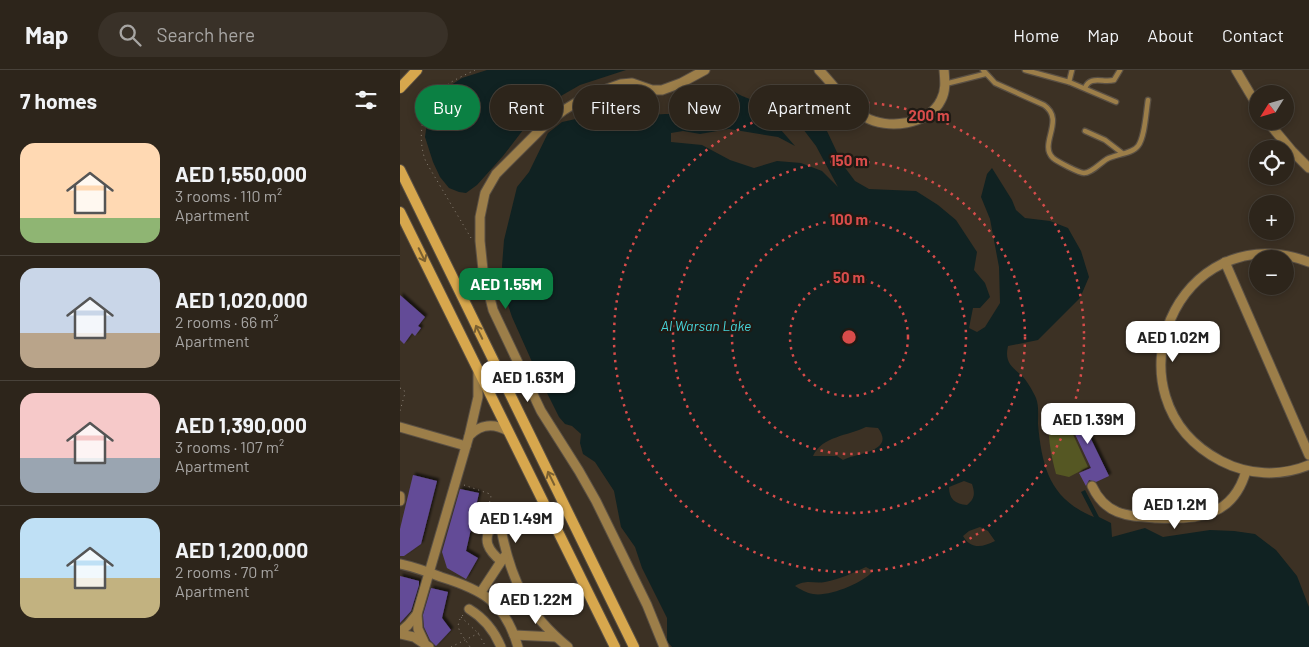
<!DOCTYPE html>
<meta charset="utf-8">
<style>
body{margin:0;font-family:Barlow,sans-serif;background:#393128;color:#f1f3f6;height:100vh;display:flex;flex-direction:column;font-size:19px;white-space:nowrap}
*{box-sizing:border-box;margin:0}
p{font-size:16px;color:#a7a5a3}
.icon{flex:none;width:28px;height:28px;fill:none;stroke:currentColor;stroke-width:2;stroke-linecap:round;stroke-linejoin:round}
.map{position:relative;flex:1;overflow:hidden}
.details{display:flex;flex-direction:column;background:#2d251b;width:400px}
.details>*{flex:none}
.hud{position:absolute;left:15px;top:15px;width:475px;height:45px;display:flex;gap:10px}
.needle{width:32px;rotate:233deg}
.tools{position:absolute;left:849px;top:15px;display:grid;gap:10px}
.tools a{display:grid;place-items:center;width:45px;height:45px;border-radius:50%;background:#2d251b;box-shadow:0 2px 8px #0003,0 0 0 1px #48423a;font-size:25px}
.price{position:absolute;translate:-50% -42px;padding:0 11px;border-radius:10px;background:#fff;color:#222;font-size:16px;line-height:32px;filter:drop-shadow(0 1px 2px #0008)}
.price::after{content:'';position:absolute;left:50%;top:30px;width:15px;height:11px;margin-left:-8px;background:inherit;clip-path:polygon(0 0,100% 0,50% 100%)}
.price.on{background:#0b8043;color:#fff}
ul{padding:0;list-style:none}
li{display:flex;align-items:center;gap:15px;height:125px;padding:0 20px}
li+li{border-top:1px solid #48423a}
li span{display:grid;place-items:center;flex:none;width:140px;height:100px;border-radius:15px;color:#555}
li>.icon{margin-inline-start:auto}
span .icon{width:60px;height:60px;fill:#fffc;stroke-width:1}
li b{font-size:21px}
h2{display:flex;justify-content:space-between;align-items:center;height:60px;padding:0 20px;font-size:21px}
.pill{padding:0 18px;border-radius:22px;background:#2d251b;box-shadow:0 2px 8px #0003,0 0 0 1px #48423a;font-size:18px;line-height:45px}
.pill.on{background:#0b8043;color:#fff}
header{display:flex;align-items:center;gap:30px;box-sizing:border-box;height:70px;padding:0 25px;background:#2d251b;border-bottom:1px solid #48423a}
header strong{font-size:24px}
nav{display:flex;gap:28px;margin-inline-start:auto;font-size:18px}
.search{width:350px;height:45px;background:#393128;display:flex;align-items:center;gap:12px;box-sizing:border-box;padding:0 18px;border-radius:28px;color:#a7a5a3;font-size:19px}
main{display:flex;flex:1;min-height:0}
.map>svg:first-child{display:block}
</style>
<header>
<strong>Map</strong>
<div class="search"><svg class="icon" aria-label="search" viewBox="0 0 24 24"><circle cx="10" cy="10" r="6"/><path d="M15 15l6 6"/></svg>Search here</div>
<nav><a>Home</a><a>Map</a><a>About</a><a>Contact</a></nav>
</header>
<main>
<section class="details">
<h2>7 homes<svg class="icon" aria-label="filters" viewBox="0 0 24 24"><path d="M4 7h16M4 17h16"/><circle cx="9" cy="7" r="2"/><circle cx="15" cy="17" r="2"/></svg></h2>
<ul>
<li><span style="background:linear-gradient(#ffd9b3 75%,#8fb573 0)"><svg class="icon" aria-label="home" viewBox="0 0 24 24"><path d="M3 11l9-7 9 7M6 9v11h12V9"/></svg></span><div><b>AED 1,550,000</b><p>3 rooms · 110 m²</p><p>Apartment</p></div></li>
<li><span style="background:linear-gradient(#c9d6e8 65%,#b9a48a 0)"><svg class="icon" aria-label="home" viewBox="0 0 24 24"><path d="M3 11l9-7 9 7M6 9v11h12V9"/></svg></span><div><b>AED 1,020,000</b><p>2 rooms · 66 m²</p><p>Apartment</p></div></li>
<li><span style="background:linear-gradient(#f6c9c9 65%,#9aa5b1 0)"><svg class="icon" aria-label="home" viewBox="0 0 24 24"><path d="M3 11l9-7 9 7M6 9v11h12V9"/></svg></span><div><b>AED 1,390,000</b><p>3 rooms · 107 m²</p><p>Apartment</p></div></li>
<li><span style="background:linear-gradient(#bfe0f5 60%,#c2b280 0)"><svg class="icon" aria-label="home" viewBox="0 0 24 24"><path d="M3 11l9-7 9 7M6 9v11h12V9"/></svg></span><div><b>AED 1,200,000</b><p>2 rooms · 70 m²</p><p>Apartment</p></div></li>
</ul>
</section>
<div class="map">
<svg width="909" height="577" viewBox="0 0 909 577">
<defs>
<filter id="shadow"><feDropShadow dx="2.5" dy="-2.5" stdDeviation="1" flood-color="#0009"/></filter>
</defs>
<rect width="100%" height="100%" fill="#3c3124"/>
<path fill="#555723" d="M 650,341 L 665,347 L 688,397 L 669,407 L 656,404 C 650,381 647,365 650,341 Z"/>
<g fill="#102222" fill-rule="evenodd">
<polygon points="87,0 226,0 180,15 140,38 103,86 77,115 66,123 59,122 49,118 40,107 33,92 25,67 28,45 40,22 62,8"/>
<path d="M 387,18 L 399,20 L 418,42 L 443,95 L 455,111 L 469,119 L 516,121 L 538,135 L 556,150 L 577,182 L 574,200 L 585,213 L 590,227 L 580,238 L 573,238 L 569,258 L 577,262 L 585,257 L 600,233 L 599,197 L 590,149 L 581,127 L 587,104 L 592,98 L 612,130 L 616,140 L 625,148 L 650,151 L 668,158 L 681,181 L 689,207 L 680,228 L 638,270 L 608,276 C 604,294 613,297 624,308 C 628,313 633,321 636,328 C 639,335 638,346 638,354 C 642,398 650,429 694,447 L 681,422 L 685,420 L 699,447 L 711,453 L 712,467 L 745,458 L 763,467 L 810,460 L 834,461 L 855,464 L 876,480 L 897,506 L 909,537 L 909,577 L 272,577 L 267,571 L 267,548 L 242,498 L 235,477 L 221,457 L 214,421 L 195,392 L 183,384 L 180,373 L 181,364 L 172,356 L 165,354 L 159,347 L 137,303 L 112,247 L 104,223 L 102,196 L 104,170 L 117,117 L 129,102 L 148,63 L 162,52 L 185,47 L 209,48 L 265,44 L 282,44 L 300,49 L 310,42 L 322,21 L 329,19 C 355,34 361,34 387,18 ZM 382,39 L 400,55 L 416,76 L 438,117 L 422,101 L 401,93 L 377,91 L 354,98 L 330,90 L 302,75 L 271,72 L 271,63 L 283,61 L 300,64 L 329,59 L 378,67 L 395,76 L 381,60 L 368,56 L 366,45 ZM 466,357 L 478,358 C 496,382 456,383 443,390 L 437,386 L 413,386 C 422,366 448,366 466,357 ZM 564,411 L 572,414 C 575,423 575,429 567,435 C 555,434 549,429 549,417 ZM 580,457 L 588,461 L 595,471 C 583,477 571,480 563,466 L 569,461 ZM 466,497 L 473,501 C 463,513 429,527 413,524 C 406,523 400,519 395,516 C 407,509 413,514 425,512 C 440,509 453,503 466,497 Z"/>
</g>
<g fill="#634c97" filter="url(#shadow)">
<polygon points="0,225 25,247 18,256 21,258 15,266 12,263 4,274 0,270"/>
<polygon points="685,336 698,363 690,367 709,406 696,412 689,410 686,416 679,403 691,398 666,345"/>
<polygon points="13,405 37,411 21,474 4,486 0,486 0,459"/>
<polygon points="60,419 79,423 66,481 78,488 66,509 47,498 42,482"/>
<polygon points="0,506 19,511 19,515 11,541 0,553"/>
<polygon points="31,518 48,522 42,548 51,560 36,576 30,570 24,557 23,545"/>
</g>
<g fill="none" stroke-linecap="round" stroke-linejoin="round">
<g stroke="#5a5044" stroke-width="7">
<g id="lane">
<path d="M 583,0 L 595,13 L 644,35 C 666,50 638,74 653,88 C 658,92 679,103 684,103 C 692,103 700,93 707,89 C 716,84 732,84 738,76 C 745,67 746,42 748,30"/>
<polyline points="625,0 669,12 716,32"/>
<polyline points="669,12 672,0"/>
<polyline points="545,14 585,4"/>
<path d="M 685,18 C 690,5 703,13 714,10 L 720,0"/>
<polyline points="685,61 705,70 722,83"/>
</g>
</g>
<g stroke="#5a5044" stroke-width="11">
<g id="street">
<path d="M 419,0 C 434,15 447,36 465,47 C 487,60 529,55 541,30 C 546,21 545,11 544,0"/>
<polyline points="836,0 858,37"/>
<polyline points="867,51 892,81 909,98"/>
<polyline points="825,192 909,385"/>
<path d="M 909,192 C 777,143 701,328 821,391 C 848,405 880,407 909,395"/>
<polyline points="0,357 66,376"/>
<path d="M 69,366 C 80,354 94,353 108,361"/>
<path d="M 692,416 C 706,446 728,446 757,448 C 797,450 833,447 846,401"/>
<polyline points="0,426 0,431"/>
<path d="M 101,491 C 89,481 81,470 93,455 L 99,456 L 101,459 C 111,510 127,544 168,577"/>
<path d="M 0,494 C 14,497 28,502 41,507 C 83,520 105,532 118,577"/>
<polyline points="81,522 104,487"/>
<path d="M 69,539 C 84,548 94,560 101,577"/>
<polyline points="0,562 8,555 17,544"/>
<polyline points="0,564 14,567 29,577"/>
<polyline points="114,565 156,567"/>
<polyline points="24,572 18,559 17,544 69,366 78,327 78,303"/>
<polyline points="264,577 247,535 196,431 179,401 141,341 93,240 83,200 80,171 80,147 85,123 96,104 145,55 164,40 187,26 221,14 232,13 252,20 262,20 281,13 305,0"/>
</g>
</g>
<g stroke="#5a5044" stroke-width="12">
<g id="secondary">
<polyline points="0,18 17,0"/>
<polyline points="0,100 234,577"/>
<polyline points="0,142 215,577"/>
</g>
</g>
<g stroke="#8c8378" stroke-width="1" stroke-dasharray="1 4" stroke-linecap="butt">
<path d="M 71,168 L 26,92 C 16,67 22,34 44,17 C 53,10 65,5 75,0"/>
<polyline points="0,318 4,320 5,323 0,341"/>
<polyline points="64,415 90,424 91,427 84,451"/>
<path d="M 63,545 C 52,557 63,565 70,577"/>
<polyline points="61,547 78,563 86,577"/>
<polyline points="51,577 81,562"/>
</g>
<use href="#lane" stroke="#9c7e49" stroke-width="4.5"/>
<use href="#street" stroke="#9c7e49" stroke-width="9"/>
<use href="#secondary" stroke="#d7a74d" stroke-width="10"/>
</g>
<defs><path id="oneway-shaft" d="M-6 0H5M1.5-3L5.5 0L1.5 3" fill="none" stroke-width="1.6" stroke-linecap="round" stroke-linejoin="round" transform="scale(1.25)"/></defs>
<g stroke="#7b6030">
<use href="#oneway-shaft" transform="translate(22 185) rotate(64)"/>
<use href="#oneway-shaft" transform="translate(79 262) rotate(-116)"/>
<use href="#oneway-shaft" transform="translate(151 408) rotate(-116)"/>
</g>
<g fill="none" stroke="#d84c4a" stroke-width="2.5" stroke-dasharray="2.5 5">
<circle cx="449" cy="267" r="59"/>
<circle cx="449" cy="267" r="117"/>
<circle cx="449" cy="267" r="176"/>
<circle cx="449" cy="267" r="235"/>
</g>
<g text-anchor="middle" stroke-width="4.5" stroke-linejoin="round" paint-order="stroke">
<g font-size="14" font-style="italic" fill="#47d5da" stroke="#1f1a14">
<text x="306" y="261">Al Warsan Lake</text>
</g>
</g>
<circle cx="449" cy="267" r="8" fill="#d84c4a" stroke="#1f1a14" stroke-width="2.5"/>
<g font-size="15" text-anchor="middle" font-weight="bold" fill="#d84c4a" stroke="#1f1a14" stroke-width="4.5" stroke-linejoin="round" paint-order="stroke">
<text x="529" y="51">200 m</text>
<text x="449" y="96">150 m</text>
<text x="449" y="155">100 m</text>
<text x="449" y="213">50 m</text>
</g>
</svg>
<div class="tools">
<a><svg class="needle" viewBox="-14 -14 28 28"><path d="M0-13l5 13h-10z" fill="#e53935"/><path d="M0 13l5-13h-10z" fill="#a7a5a3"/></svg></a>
<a><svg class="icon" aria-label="locate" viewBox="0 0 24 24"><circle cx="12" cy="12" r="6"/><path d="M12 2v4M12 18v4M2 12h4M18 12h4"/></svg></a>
<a>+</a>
<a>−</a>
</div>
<b class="price on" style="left:106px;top:240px">AED 1.55M</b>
<b class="price" style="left:773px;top:293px">AED 1.02M</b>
<b class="price" style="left:128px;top:333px">AED 1.63M</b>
<b class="price" style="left:688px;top:375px">AED 1.39M</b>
<b class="price" style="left:775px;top:460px">AED 1.2M</b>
<b class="price" style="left:116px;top:474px">AED 1.49M</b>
<b class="price" style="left:136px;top:555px">AED 1.22M</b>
<div class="hud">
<a class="pill on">Buy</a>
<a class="pill">Rent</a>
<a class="pill">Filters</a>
<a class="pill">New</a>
<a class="pill">Apartment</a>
</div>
</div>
</main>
